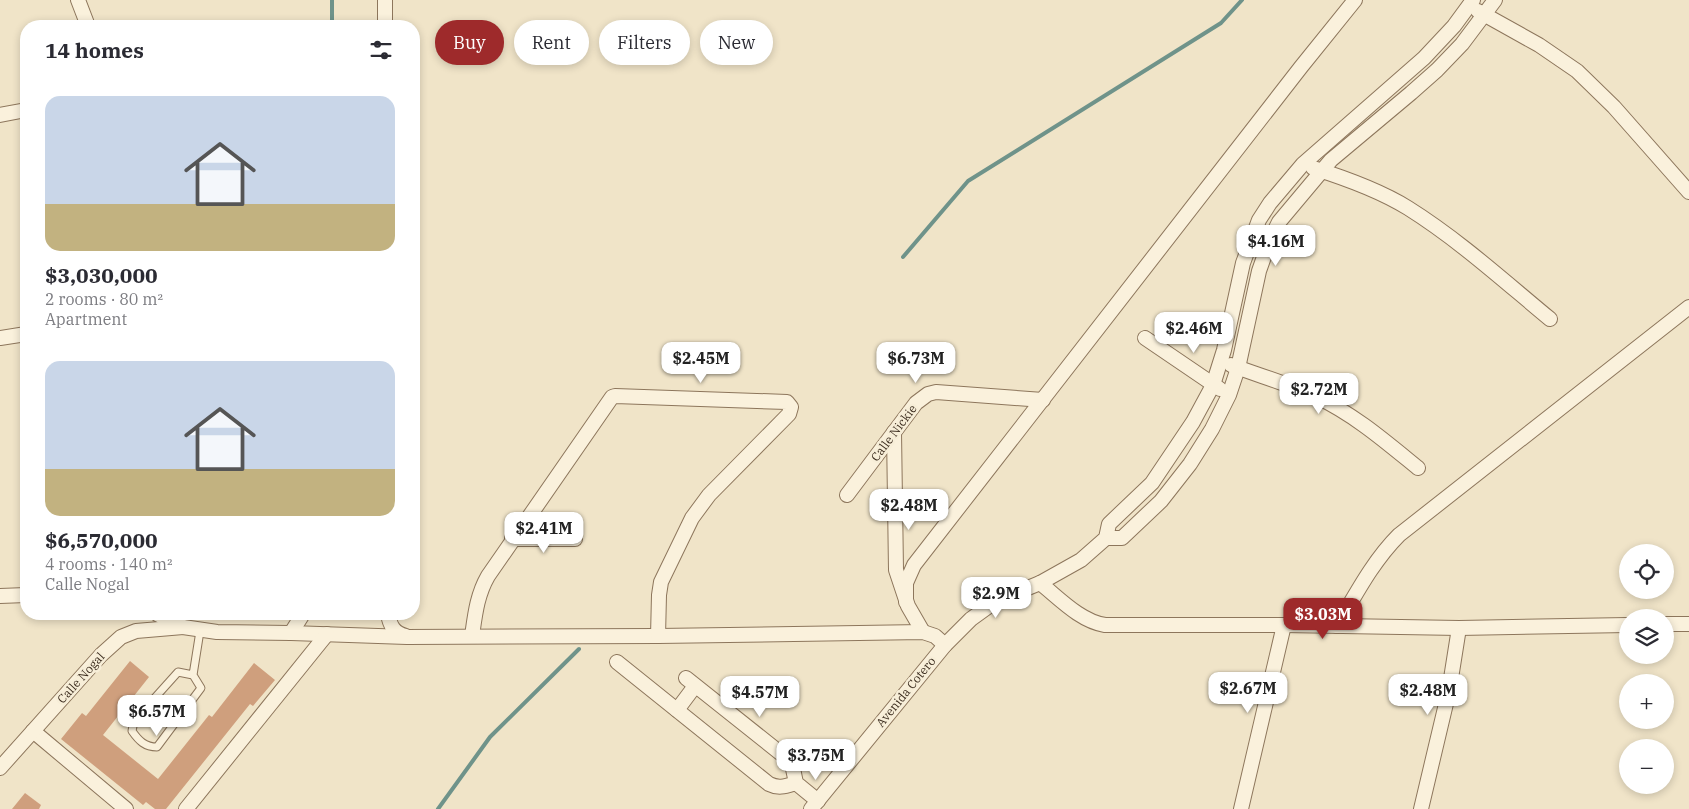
<!DOCTYPE html>
<meta charset="utf-8">
<style>
body{margin:0;font-family:"IBM Plex Serif",serif;background:#f7f7f7;color:#2b2b33;height:100vh;display:flex;flex-direction:column;font-size:19px;white-space:nowrap}
*{box-sizing:border-box;margin:0}
p{font-size:16px;color:#7c7c81}
.icon{flex:none;width:28px;height:28px;fill:none;stroke:currentColor;stroke-width:2;stroke-linecap:round;stroke-linejoin:round}
.map{position:relative;flex:1;overflow:hidden}
.panel{position:absolute;left:20px;top:20px;width:400px;height:600px;display:flex;flex-direction:column;background:#fff;border-radius:20px;box-shadow:0 2px 8px #0003}
.panel>*{flex:none}
.banner{position:absolute;left:435px;top:20px;width:475px;height:45px;display:flex;gap:10px}
.fabs{position:absolute;left:1619px;top:544px;display:grid;gap:10px}
.fabs a{display:grid;place-items:center;width:55px;height:55px;border-radius:50%;background:#fff;box-shadow:0 2px 8px #0003;font-size:25px}
.price{position:absolute;translate:-50% -42px;padding:0 11px;border-radius:10px;background:#fff;color:#222;font-size:16px;line-height:32px;filter:drop-shadow(0 1px 2px #0008)}
.price::after{content:'';position:absolute;left:50%;top:30px;width:15px;height:11px;margin-left:-8px;background:inherit;clip-path:polygon(0 0,100% 0,50% 100%)}
.price.on{background:#9e2a2b;color:#fff}
ul{padding:0;list-style:none}
li{display:grid;align-content:center;gap:10px;height:265px;padding:0 25px}
li span{display:grid;place-items:center;height:155px;border-radius:15px;color:#555}
li>.icon{margin-inline-start:auto}
span .icon{width:90px;height:90px;fill:#fffc;stroke-width:1}
li b{font-size:21px}
h2{display:flex;justify-content:space-between;align-items:center;height:60px;padding:0 25px;font-size:21px}
.chip{padding:0 18px;border-radius:22px;background:#fff;box-shadow:0 2px 8px #0003;font-size:18px;line-height:45px}
.chip.on{background:#9e2a2b;color:#fff}
.map>svg:first-child{display:block}
</style>
<div class="map">
<svg width="1689" height="809" viewBox="0 0 1689 809">
<rect width="100%" height="100%" fill="#f0e4c8"/>
<g fill="none" stroke-linecap="round" stroke-linejoin="round">
<g stroke="#6f938a" stroke-width="4">
<polyline points="332,26 332,0"/>
<polyline points="903,257 968,181 1221,23 1242,0"/>
<polyline points="438,809 490,737 579,649"/>
</g>
</g>
<g fill="#cf9f7d">
<polygon points="130,661 149,677 103,735 158,779 209,715 212,717 254,663 275,680 253,706 250,704 166,809 155,809 146,802 143,805 61,739 82,713 86,716"/>
<polygon points="25,793 41,805 39,809 12,809"/>
</g>
<g fill="none" stroke-linecap="round" stroke-linejoin="round">
<g stroke="#8d765c" stroke-width="9">
<path id="lane" d="M 193,675 L 201,688 L 157,747 C 145,747 139,741 132,731 L 134,721 L 178,672 L 193,675 L 200,631"/>
</g>
<g stroke="#8d765c" stroke-width="16">
<g id="street">
<polyline points="78,0 88,26"/>
<polyline points="385,0 385,26"/>
<polyline points="1478,11 1539,45 1577,71 1614,107 1689,192"/>
<polyline points="0,115 26,110"/>
<path d="M 1313,168 C 1345,178 1379,190 1408,208 C 1459,240 1504,281 1550,319"/>
<polyline points="0,338 26,334"/>
<polyline points="1145,338 1220,389"/>
<path d="M 1231,365 C 1260,376 1289,384 1317,397 C 1355,415 1386,442 1418,468"/>
<polyline points="894,432 896,570 908,606 923,632"/>
<polyline points="847,495 916,403 928,394 936,392 1043,400"/>
<polyline points="1106,538 1122,538 1161,501 1190,464 1212,429 1229,395 1238,368 1259,271 1270,240 1279,222 1331,160 1411,93 1437,70 1462,44 1495,0"/>
<polyline points="512,539 575,539"/>
<path d="M 1040,583 C 1059,598 1080,621 1105,625 L 1284,625 L 1459,628 L 1628,625"/>
<polyline points="0,596 26,595"/>
<polyline points="906,602 906,583 914,565 1301,67 1355,0"/>
<polyline points="157,614 183,627 217,632 291,633 407,637 658,636 923,632 935,636 945,645"/>
<path d="M 388,614 C 390,626 394,633 406,636"/>
<polyline points="1665,624 1689,624"/>
<path d="M 1337,626 C 1356,594 1373,561 1399,535 L 1689,307"/>
<polyline points="291,633 303,614"/>
<path d="M 472,636 C 475,615 477,595 488,576 L 612,397 L 615,396 L 787,402 L 791,407 L 789,414 L 709,495 L 692,518 L 661,582 L 659,595 L 658,636"/>
<path d="M 617,662 L 769,784 C 779,789 786,786 796,783"/>
<polyline points="686,678 789,760 792,764 796,783 818,801"/>
<polyline points="677,710 695,686"/>
<polyline points="33,731 126,809"/>
<polyline points="0,768 101,655 121,637 136,631 183,627"/>
<polyline points="186,809 327,634"/>
<polyline points="811,809 945,645 971,619 989,606 1013,594 1040,583 1081,560 1106,538 1109,524 1152,483 1193,422 1213,385 1224,350 1243,263 1259,220 1270,203 1303,164 1424,58 1454,26 1473,0"/>
<polyline points="1241,809 1284,625"/>
<polyline points="1421,809 1449,691 1459,628"/>
</g>
</g>
<use href="#lane" stroke="#faf1dc" stroke-width="7"/>
<use href="#street" stroke="#faf1dc" stroke-width="14"/>
</g>
<g text-anchor="middle" stroke-width="5" stroke-linejoin="round" paint-order="stroke">
<g font-size="12" fill="#3d2e20" stroke="#f7eed8">
<text transform="translate(894 433) rotate(-53)" y="4">Calle Nickie</text>
<text transform="translate(81 678) rotate(-48)" y="4">Calle Nogal</text>
<text transform="translate(906 692) rotate(-51)" y="4">Avenida Cotero</text>
</g>
</g>
</svg>
<div class="fabs">
<a><svg class="icon" aria-label="locate" viewBox="0 0 24 24"><circle cx="12" cy="12" r="6"/><path d="M12 2v4M12 18v4M2 12h4M18 12h4"/></svg></a>
<a><svg class="icon" aria-label="layers" viewBox="0 0 24 24"><path d="M12 4l9 5-9 5-9-5zM3 14l9 5 9-5"/></svg></a>
<a>+</a>
<a>−</a>
</div>
<b class="price" style="left:1276px;top:267px">$4.16M</b>
<b class="price" style="left:1194px;top:354px">$2.46M</b>
<b class="price" style="left:701px;top:384px">$2.45M</b>
<b class="price" style="left:916px;top:384px">$6.73M</b>
<b class="price" style="left:1319px;top:415px">$2.72M</b>
<b class="price" style="left:909px;top:531px">$2.48M</b>
<b class="price" style="left:544px;top:554px">$2.41M</b>
<b class="price" style="left:996px;top:619px">$2.9M</b>
<b class="price on" style="left:1323px;top:640px">$3.03M</b>
<b class="price" style="left:1248px;top:714px">$2.67M</b>
<b class="price" style="left:1428px;top:716px">$2.48M</b>
<b class="price" style="left:760px;top:718px">$4.57M</b>
<b class="price" style="left:157px;top:737px">$6.57M</b>
<b class="price" style="left:816px;top:781px">$3.75M</b>
<div class="banner">
<a class="chip on">Buy</a>
<a class="chip">Rent</a>
<a class="chip">Filters</a>
<a class="chip">New</a>
</div>
<section class="panel">
<h2>14 homes<svg class="icon" aria-label="filters" viewBox="0 0 24 24"><path d="M4 7h16M4 17h16"/><circle cx="9" cy="7" r="2"/><circle cx="15" cy="17" r="2"/></svg></h2>
<ul>
<li><span style="background:linear-gradient(#c9d6e8 70%,#c2b280 0)"><svg class="icon" aria-label="home" viewBox="0 0 24 24"><path d="M3 11l9-7 9 7M6 9v11h12V9"/></svg></span><div><b>$3,030,000</b><p>2 rooms · 80 m²</p><p>Apartment</p></div></li>
<li><span style="background:linear-gradient(#c9d6e8 70%,#c2b280 0)"><svg class="icon" aria-label="home" viewBox="0 0 24 24"><path d="M3 11l9-7 9 7M6 9v11h12V9"/></svg></span><div><b>$6,570,000</b><p>4 rooms · 140 m²</p><p>Calle Nogal</p></div></li>
</ul>
</section>
</div>
